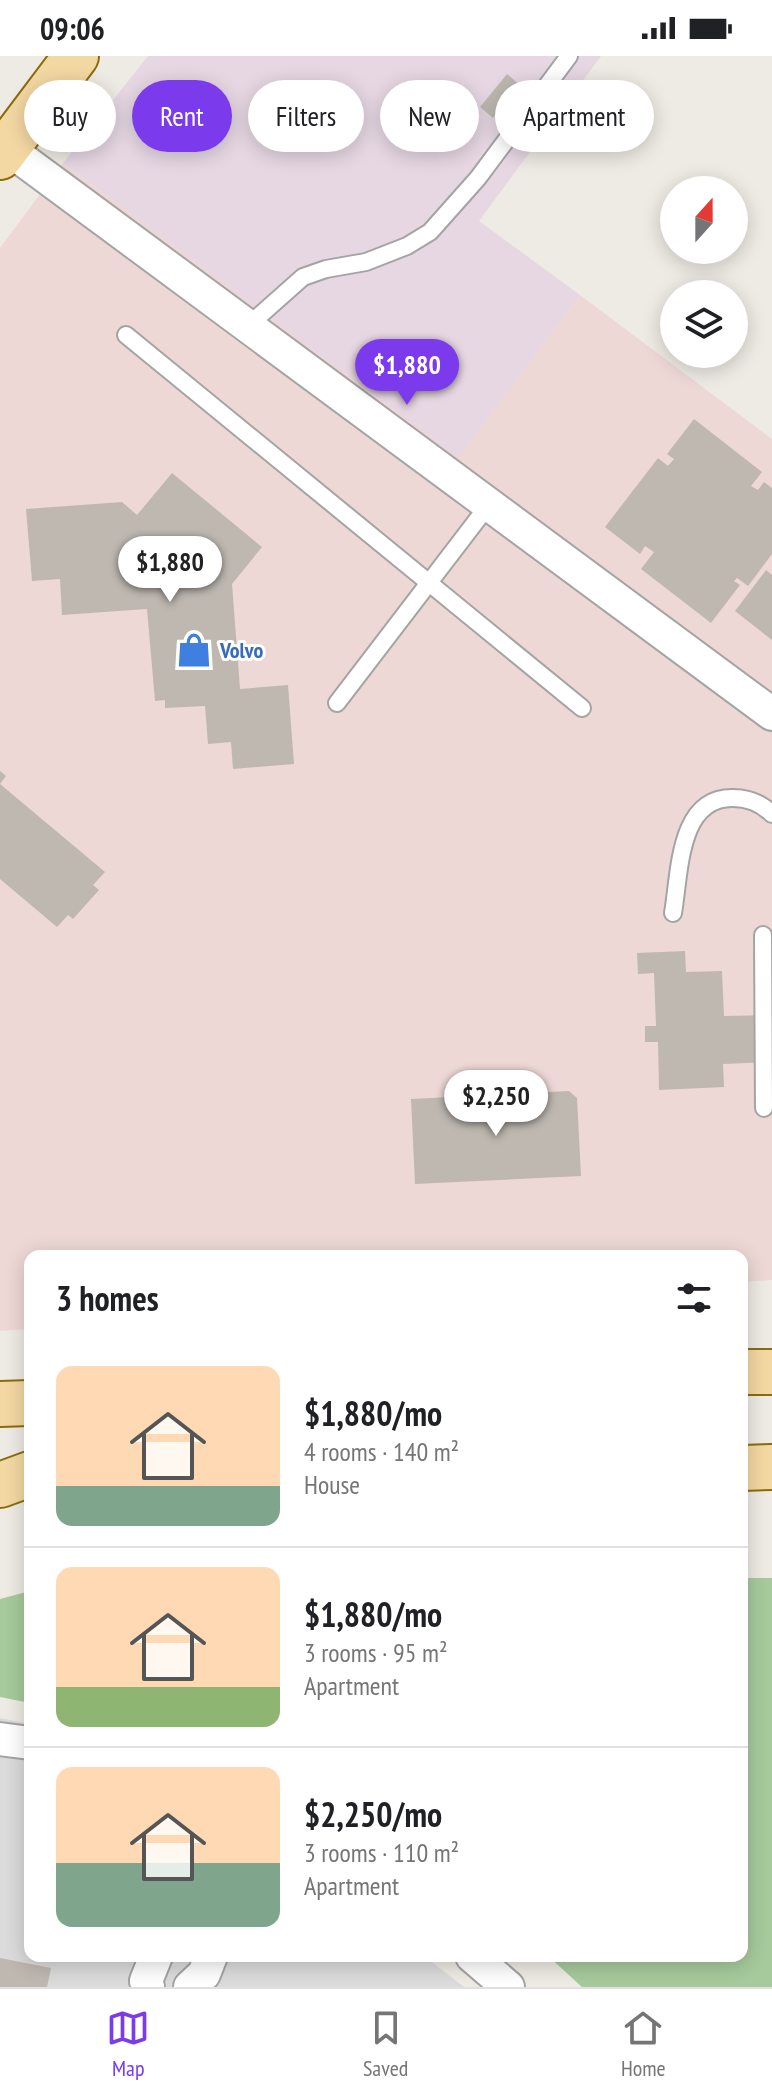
<!DOCTYPE html>
<meta charset="utf-8">
<style>
body{margin:0;font-family:"PT Sans Narrow",sans-serif;background:#f2f2f2;color:#202124;height:100vh;display:flex;flex-direction:column;font-size:30px;white-space:nowrap}
*{box-sizing:border-box;margin:0}
p{font-size:26px;color:#757577}
.icon{flex:none;width:44px;height:44px;fill:none;stroke:currentColor;stroke-width:2;stroke-linecap:round;stroke-linejoin:round}
.map{position:relative;flex:1;overflow:hidden}
.details{position:absolute;left:24px;top:1194px;width:724px;height:712px;display:flex;flex-direction:column;background:#fff;border-radius:16px;box-shadow:0 4px 20px #0003}
.details>*{flex:none}
.guide{position:absolute;left:24px;top:24px;width:724px;height:72px;display:flex;gap:16px}
.needle{width:52px;rotate:21deg}
.controls{position:absolute;left:660px;top:120px;display:grid;gap:16px}
.controls a{display:grid;place-items:center;width:88px;height:88px;border-radius:50%;background:#fff;box-shadow:0 4px 20px #0003;font-size:40px}
.price{position:absolute;translate:-50% -68px;padding:0 18px;border-radius:28px;background:#fff;color:#222;font-size:26px;line-height:52px;filter:drop-shadow(0 2px 4px #0008)}
.price::after{content:'';position:absolute;left:50%;top:48px;width:24px;height:18px;margin-left:-12px;background:inherit;clip-path:polygon(0 0,100% 0,50% 100%)}
.price.on{background:#7c3aed;color:#fff}
ul{padding:0;list-style:none}
li{display:flex;align-items:center;gap:24px;height:200px;padding:0 32px}
li+li{border-top:2px solid #e0e0e0}
li span{display:grid;place-items:center;flex:none;width:224px;height:160px;border-radius:16px;color:#555}
li>.icon{margin-inline-start:auto}
span .icon{width:96px;height:96px;fill:#fffc;stroke-width:1}
li b{font-size:34px}
h2{display:flex;justify-content:space-between;align-items:center;height:96px;padding:0 32px;font-size:34px}
.tag{padding:0 28px;border-radius:36px;background:#fff;box-shadow:0 4px 20px #0003;font-size:28px;line-height:72px}
.tag.on{background:#7c3aed;color:#fff}
.status{display:flex;justify-content:space-between;align-items:center;height:56px;padding:0 40px;background:#fff;direction:ltr}
.status svg{height:22px;fill:currentColor}
.tab-bar{display:flex;justify-content:space-around;align-items:center;height:112px;border-top:2px solid #e0e0e0;background:#fff;font-size:22px;color:#757577}
.tab-bar a{display:grid;justify-items:center;gap:4px}
.tab-bar .on{color:#7c3aed}
.map>svg:first-child{display:block}
</style>
<div class="status"><b>09:06</b><svg viewBox="0 0 49 12"><path d="M0 12V9h3v3zM5 12V6h3v6zM10 12V3h3v9zM15 12V0h3v12zM26 1h20v11H26zM47 4h2v5h-2z"/></svg></div>
<div class="map">
<svg width="772" height="1931" viewBox="0 0 772 1931">
<rect width="100%" height="100%" fill="#eeebe4"/>
<polygon fill="#dbdbdb" points="0,1662 30,1668 30,1900 424,1900 464,1931 0,1931"/>
<polygon fill="#edd8d5" points="63,107 458,401 580,239 772,383 772,1224 742,1226 742,1200 30,1200 30,1273 0,1275 0,192"/>
<polygon fill="#e6d7e2" points="148,0 601,0 479,165 580,239 458,402 63,107"/>
<g fill="#a6ca9c">
<polygon points="742,1522 772,1522 772,1931 582,1931 548,1900 742,1900"/>
<polygon points="30,1535 30,1647 0,1641 0,1543"/>
</g>
<g fill="#beb8b1">
<polygon points="507,18 520,29 493,62 480,51"/>
<polygon points="694,363 762,416 751,430 758,434 764,426 772,432 772,498 748,530 737,522 734,525 740,529 711,567 641,513 654,496 645,490 640,498 605,471 658,402 668,410 674,403 667,398"/>
<polygon points="172,417 262,491 232,528 240,633 288,629 294,708 233,713 231,686 208,688 205,650 165,652 165,644 155,645 147,553 62,559 60,523 32,525 26,453 122,446 137,459"/>
<polygon points="766,514 772,519 772,584 735,555"/>
<polygon points="0,715 6,720 0,728 105,816 93,829 99,834 73,863 68,859 57,871 0,823"/>
<polygon points="685,895 686,916 722,915 724,960 772,959 772,1006 723,1008 724,1031 659,1034 658,986 645,986 645,970 656,970 654,917 638,918 637,897"/>
<polygon points="569,1035 577,1042 581,1120 415,1128 411,1043"/>
<polygon points="0,1902 51,1912 47,1931 0,1931"/>
</g>
<g fill="none" stroke-linecap="round" stroke-linejoin="round">
<g stroke="#a4a4a4" stroke-width="20">
<g id="service">
<polyline points="249,269 303,221 326,213 366,206 407,190 430,176 478,122 569,0"/>
<polyline points="126,279 582,652"/>
<polyline points="337,647 490,447"/>
<path d="M 673,857 C 680,817 678,741 733,742 C 748,742 761,747 772,758"/>
<polyline points="763,879 764,1052"/>
</g>
</g>
<g stroke="#a4a4a4" stroke-width="36">
<g id="minor">
<polyline points="7,92 772,658"/>
<polyline points="0,1683 30,1687"/>
<polyline points="472,1900 508,1931"/>
<polyline points="148,1931 146,1925 156,1900"/>
<polyline points="190,1931 204,1918 211,1900"/>
</g>
</g>
<g stroke="#8b6c0c" stroke-width="48">
<g id="primary">
<polyline points="0,101 76,0"/>
<polyline points="742,1316 772,1316"/>
<polyline points="0,1348 30,1347"/>
<polyline points="742,1412 772,1411"/>
<polyline points="0,1429 30,1418"/>
</g>
</g>
<use href="#service" stroke="#fff" stroke-width="16"/>
<use href="#minor" stroke="#fff" stroke-width="32"/>
<use href="#primary" stroke="#f4d8a3" stroke-width="44"/>
</g>
<defs>
<g id="shop-bare" transform="scale(2.76)"><path d="M-5-2.5h2.3a2.7 3.5 0 0 1 5.4 0H5L5.5 6h-11ZM-1.5-2.5h3a1.5 2.3 0 0 0-3 0Z" fill="#3f7fe0" stroke="#fff" stroke-width="2.5" paint-order="stroke"/></g>
</defs>
<g fill-rule="evenodd">
<use href="#shop-bare" x="194" y="594"/>
</g>
<g text-anchor="middle" stroke-width="6" stroke-linejoin="round" paint-order="stroke">
<g font-size="22" font-weight="bold" fill="#366cbe" stroke="#fff" text-anchor="start">
<text x="220" y="602">Volvo</text>
</g>
</g>
</svg>
<div class="controls">
<a><svg class="needle" viewBox="-14 -14 28 28"><path d="M0-13l5 13h-10z" fill="#e53935"/><path d="M0 13l5-13h-10z" fill="#757577"/></svg></a>
<a><svg class="icon" aria-label="layers" viewBox="0 0 24 24"><path d="M12 4l9 5-9 5-9-5zM3 14l9 5 9-5"/></svg></a>
</div>
<b class="price on" style="left:407px;top:351px">$1,880</b>
<b class="price" style="left:170px;top:548px">$1,880</b>
<b class="price" style="left:496px;top:1082px">$2,250</b>
<div class="guide">
<a class="tag">Buy</a>
<a class="tag on">Rent</a>
<a class="tag">Filters</a>
<a class="tag">New</a>
<a class="tag">Apartment</a>
</div>
<section class="details">
<h2>3 homes<svg class="icon" aria-label="filters" viewBox="0 0 24 24"><path d="M4 7h16M4 17h16"/><circle cx="9" cy="7" r="2"/><circle cx="15" cy="17" r="2"/></svg></h2>
<ul>
<li><span style="background:linear-gradient(#ffd9b3 75%,#7fa58c 0)"><svg class="icon" aria-label="home" viewBox="0 0 24 24"><path d="M3 11l9-7 9 7M6 9v11h12V9"/></svg></span><div><b>$1,880/mo</b><p>4 rooms · 140 m²</p><p>House</p></div></li>
<li><span style="background:linear-gradient(#ffd9b3 75%,#8fb573 0)"><svg class="icon" aria-label="home" viewBox="0 0 24 24"><path d="M3 11l9-7 9 7M6 9v11h12V9"/></svg></span><div><b>$1,880/mo</b><p>3 rooms · 95 m²</p><p>Apartment</p></div></li>
<li><span style="background:linear-gradient(#ffd9b3 60%,#7fa58c 0)"><svg class="icon" aria-label="home" viewBox="0 0 24 24"><path d="M3 11l9-7 9 7M6 9v11h12V9"/></svg></span><div><b>$2,250/mo</b><p>3 rooms · 110 m²</p><p>Apartment</p></div></li>
</ul>
</section>
</div>
<nav class="tab-bar">
<a class="on"><svg class="icon" aria-label="map" viewBox="0 0 24 24"><path d="M3 6l6-2 6 2 6-2v14l-6 2-6-2-6 2zM9 4v14M15 6v14"/></svg>Map</a>
<a><svg class="icon" aria-label="saved" viewBox="0 0 24 24"><path d="M7 4h10v16l-5-4-5 4z"/></svg>Saved</a>
<a><svg class="icon" aria-label="home" viewBox="0 0 24 24"><path d="M3 11l9-7 9 7M6 9v11h12V9"/></svg>Home</a>
</nav>
